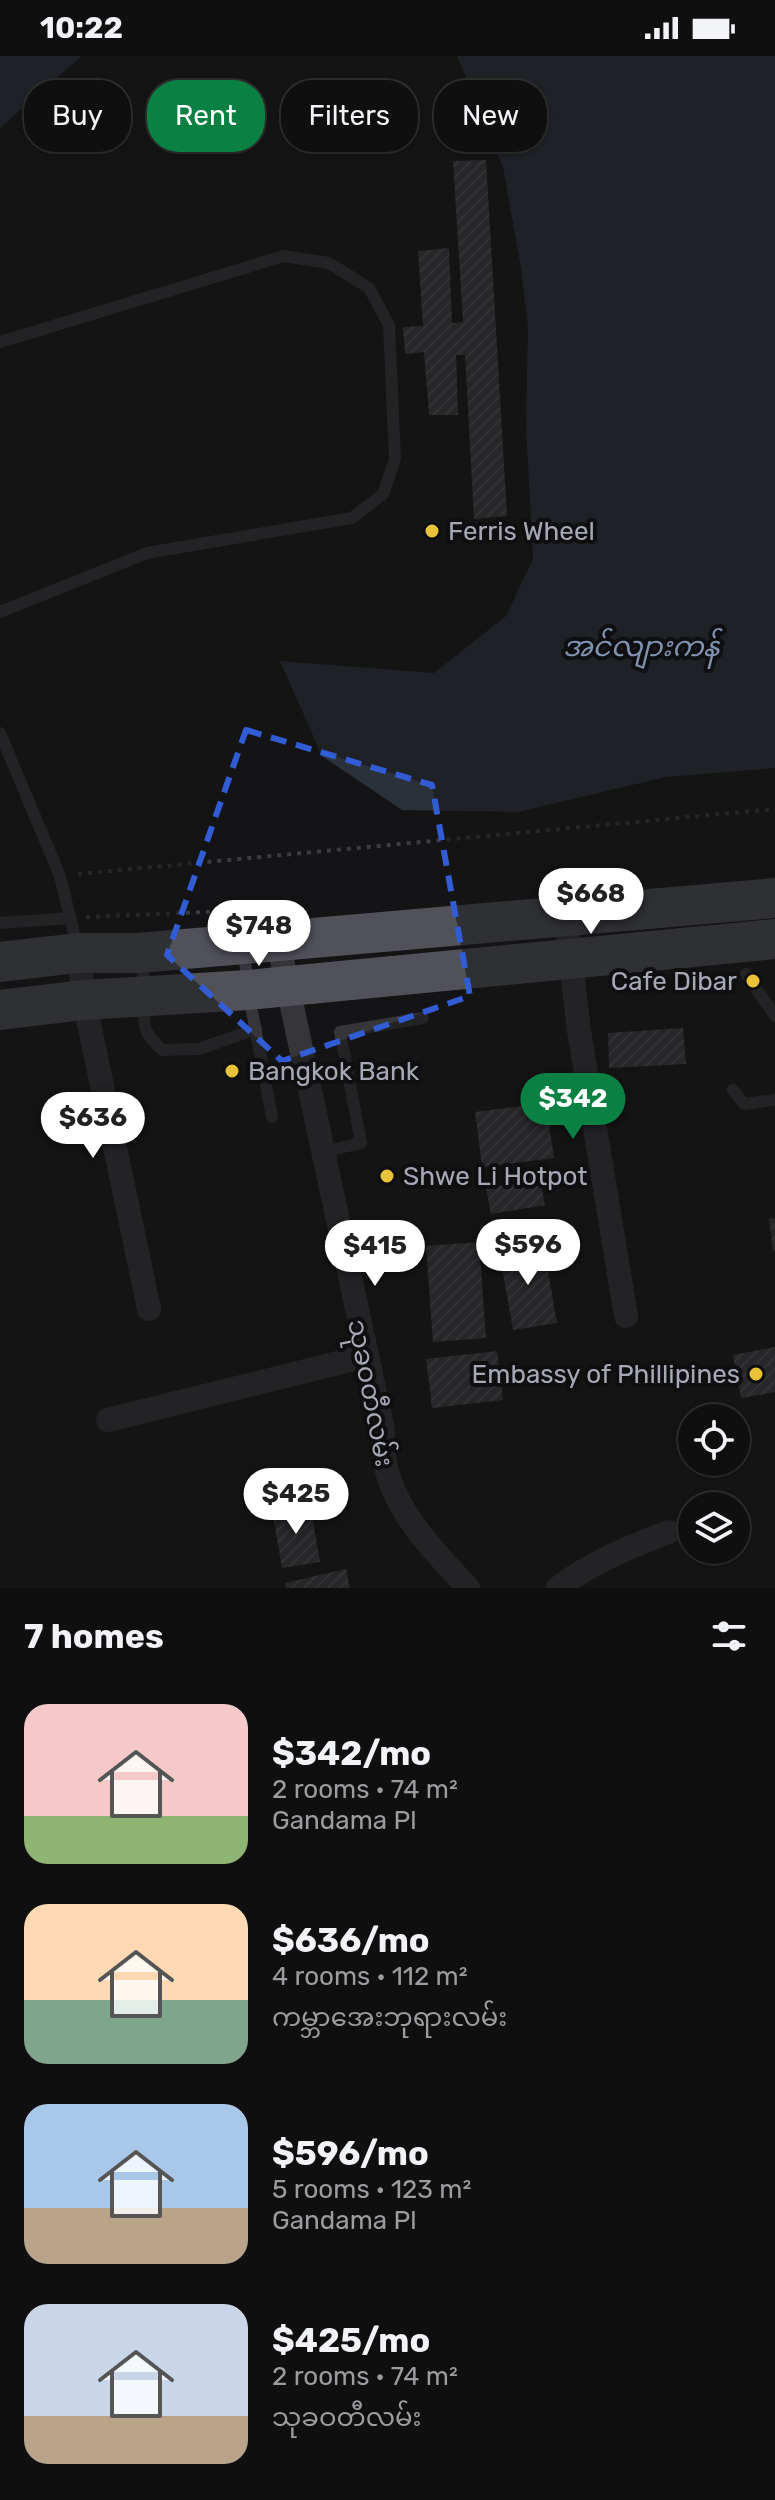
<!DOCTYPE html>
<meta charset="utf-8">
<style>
body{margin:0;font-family:Rubik,"Noto Sans Myanmar",sans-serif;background:#1d1d1e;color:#f1f3f6;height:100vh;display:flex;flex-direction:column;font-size:30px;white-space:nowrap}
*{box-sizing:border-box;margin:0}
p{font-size:26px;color:#9b9c9f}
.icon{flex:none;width:44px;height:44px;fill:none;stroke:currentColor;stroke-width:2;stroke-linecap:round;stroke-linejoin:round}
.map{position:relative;height:1532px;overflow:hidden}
.panel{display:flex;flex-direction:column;background:#0f0f10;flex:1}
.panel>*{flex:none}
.guide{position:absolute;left:24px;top:24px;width:728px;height:72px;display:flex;gap:16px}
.fabs{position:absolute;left:678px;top:1348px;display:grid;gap:16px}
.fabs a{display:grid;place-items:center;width:72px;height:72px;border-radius:50%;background:#0f0f10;box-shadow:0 2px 6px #0004,0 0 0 2px #2f2f30;font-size:40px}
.price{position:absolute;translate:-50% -68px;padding:0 18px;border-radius:28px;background:#fff;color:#222;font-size:26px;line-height:52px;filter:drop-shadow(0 2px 4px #0008)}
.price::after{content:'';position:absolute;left:50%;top:48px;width:24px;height:18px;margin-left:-12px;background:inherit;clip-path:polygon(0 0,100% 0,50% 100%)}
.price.selected{background:#0b8043;color:#fff}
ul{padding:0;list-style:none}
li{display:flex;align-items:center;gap:24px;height:200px;padding:0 24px}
li span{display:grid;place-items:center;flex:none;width:224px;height:160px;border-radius:24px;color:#555}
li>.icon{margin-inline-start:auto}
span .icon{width:96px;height:96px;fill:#fffc;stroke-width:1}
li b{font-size:34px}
h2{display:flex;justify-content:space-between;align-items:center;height:96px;padding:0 24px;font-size:34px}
.pill{padding:0 28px;border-radius:32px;background:#0f0f10;box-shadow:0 2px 6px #0004,0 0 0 2px #2f2f30;font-size:28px;line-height:72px}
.pill.selected{background:#0b8043;color:#fff}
.status{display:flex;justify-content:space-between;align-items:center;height:56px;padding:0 40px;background:#0f0f10;direction:ltr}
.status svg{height:22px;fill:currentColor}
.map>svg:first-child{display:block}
</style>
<div class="status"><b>10:22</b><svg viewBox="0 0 49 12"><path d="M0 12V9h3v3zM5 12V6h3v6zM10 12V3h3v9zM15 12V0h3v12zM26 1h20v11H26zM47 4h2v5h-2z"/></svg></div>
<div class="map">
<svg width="775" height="1532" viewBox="0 0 775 1532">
<defs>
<pattern id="building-hatch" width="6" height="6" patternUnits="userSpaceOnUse" patternTransform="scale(2)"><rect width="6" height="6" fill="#3e3e43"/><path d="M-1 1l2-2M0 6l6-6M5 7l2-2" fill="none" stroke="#57575c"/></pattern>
</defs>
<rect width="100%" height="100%" fill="#141416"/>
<g fill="#2b3139">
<polygon points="0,0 82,0 0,72"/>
<polygon points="457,0 775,0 775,712 666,721 518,756 402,754 322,700 280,605 434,617 506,560 533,503 526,370 528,271 521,212 503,111"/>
</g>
<g fill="url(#building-hatch)">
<polygon points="486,104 507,460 474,463 465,299 456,299 458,359 429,359 424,296 405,298 403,271 423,270 418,195 449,192 452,267 463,266 453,105"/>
<polygon points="683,972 686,1008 609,1012 608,977"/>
<polygon points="546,1047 554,1102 482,1111 475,1056"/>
<polygon points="540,1124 545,1149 491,1158 486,1132"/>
<polygon points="775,1162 775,1194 773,1195 769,1163"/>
<polygon points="479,1186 486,1282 433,1286 426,1190"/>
<polygon points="543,1187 557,1267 513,1274 499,1195"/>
<polygon points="775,1291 775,1336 741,1342 733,1299"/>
<polygon points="497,1295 503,1344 432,1352 426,1303"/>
<polygon points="310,1448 320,1506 282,1512 272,1454"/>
<polygon points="346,1513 350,1532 286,1532 285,1527"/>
</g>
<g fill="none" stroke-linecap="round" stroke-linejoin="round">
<g stroke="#3b3c41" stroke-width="4" stroke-dasharray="4 6" stroke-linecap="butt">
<polyline points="78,818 775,753"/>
<polyline points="86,861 230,855"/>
</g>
<g stroke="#35353a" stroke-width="12">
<polyline points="0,286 284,200 329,207 369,232 389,269 395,403 383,438 352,462 147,497 0,556"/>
<polyline points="0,677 60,820 77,890"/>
<polyline points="0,867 71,862"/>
<polyline points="244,894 248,934 272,1061"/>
<path d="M 140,902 C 142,915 146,929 145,942 C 145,972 139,971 162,994 L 199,993 L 256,973"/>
<polyline points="746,918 775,960"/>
<polyline points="733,1034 744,1048 775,1044"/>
<polyline points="322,1096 361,1087 340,976 423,962"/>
</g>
<g stroke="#35353a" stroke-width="24">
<polyline points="566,861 579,975 626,1260"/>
<path d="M 278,885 L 383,1374 C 378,1440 426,1486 468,1532"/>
<polyline points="78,897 84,944 149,1253"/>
<polyline points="108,1364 366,1300"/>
<path d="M 558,1532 C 592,1506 629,1491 669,1476"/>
</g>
<g stroke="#515259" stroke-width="40">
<polyline points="0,906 78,897 139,897 775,842"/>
<polyline points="0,954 84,944 248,934 775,883"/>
</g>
</g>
<path d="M0 0H775V1532H0ZM 246,674 L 432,729 L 470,940 L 282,1005 L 167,899 Z" fill="#141416" fill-opacity=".55" fill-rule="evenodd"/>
<path fill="none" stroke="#325cd3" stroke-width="6" stroke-dasharray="16 10" stroke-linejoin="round" d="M 246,674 L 432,729 L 470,940 L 282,1005 L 167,899 Z"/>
<g fill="#e8c339" stroke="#0f0f11" stroke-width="3">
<circle cx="432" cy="475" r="8"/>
<circle cx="753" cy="925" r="8"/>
<circle cx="232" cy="1015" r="8"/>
<circle cx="387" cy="1120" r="8"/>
<circle cx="756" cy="1318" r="8"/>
</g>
<g text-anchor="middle" stroke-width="8" stroke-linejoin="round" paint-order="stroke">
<g font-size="26" fill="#a6a9b5" stroke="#0f0f11" text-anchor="start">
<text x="448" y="484">Ferris Wheel</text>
<text x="737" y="934" text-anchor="end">Cafe Dibar</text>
<text x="248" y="1024">Bangkok Bank</text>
<text x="403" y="1129">Shwe Li Hotpot</text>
<text x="740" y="1327" text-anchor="end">Embassy of Phillipines</text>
</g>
<g font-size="26" fill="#a6a9b5" stroke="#0f0f11">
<text transform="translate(371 1337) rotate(79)" y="9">သုခဝတီလမ်း</text>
</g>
<g font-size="28" font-style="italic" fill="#7f92af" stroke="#0f0f11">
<text x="641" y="600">အင်လျားကန်</text>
</g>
</g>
</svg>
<div class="fabs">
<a><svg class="icon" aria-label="locate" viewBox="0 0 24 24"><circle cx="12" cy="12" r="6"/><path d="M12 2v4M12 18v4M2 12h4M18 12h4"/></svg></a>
<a><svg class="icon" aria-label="layers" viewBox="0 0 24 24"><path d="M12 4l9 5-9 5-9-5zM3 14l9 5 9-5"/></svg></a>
</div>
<b class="price" style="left:591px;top:880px">$668</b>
<b class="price" style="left:259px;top:912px">$748</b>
<b class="price selected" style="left:573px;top:1085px">$342</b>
<b class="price" style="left:93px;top:1104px">$636</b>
<b class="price" style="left:528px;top:1231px">$596</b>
<b class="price" style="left:375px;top:1232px">$415</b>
<b class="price" style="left:296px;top:1480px">$425</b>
<div class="guide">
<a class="pill">Buy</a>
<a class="pill selected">Rent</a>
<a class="pill">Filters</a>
<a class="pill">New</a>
</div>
</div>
<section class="panel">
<h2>7 homes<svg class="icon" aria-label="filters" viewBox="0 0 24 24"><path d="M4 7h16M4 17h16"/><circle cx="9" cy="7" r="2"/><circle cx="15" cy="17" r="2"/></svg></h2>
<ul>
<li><span style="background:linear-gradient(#f6c9c9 70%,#8fb573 0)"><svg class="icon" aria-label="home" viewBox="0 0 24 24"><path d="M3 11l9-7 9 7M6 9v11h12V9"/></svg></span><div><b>$342/mo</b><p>2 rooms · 74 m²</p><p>Gandama Pl</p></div></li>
<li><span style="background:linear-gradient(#ffd9b3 60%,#7fa58c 0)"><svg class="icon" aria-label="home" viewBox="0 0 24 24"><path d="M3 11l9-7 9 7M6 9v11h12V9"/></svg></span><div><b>$636/mo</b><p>4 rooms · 112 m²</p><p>ကမ္ဘာအေးဘုရားလမ်း</p></div></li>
<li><span style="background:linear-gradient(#a9c7e8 65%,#b9a48a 0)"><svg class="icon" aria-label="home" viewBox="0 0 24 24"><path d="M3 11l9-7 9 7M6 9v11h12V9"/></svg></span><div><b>$596/mo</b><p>5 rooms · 123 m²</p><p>Gandama Pl</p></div></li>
<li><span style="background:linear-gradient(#c9d6e8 70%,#b9a48a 0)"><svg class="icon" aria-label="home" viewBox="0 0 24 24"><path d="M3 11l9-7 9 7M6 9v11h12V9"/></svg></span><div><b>$425/mo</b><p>2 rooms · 74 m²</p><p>သုခဝတီလမ်း</p></div></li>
</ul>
</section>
